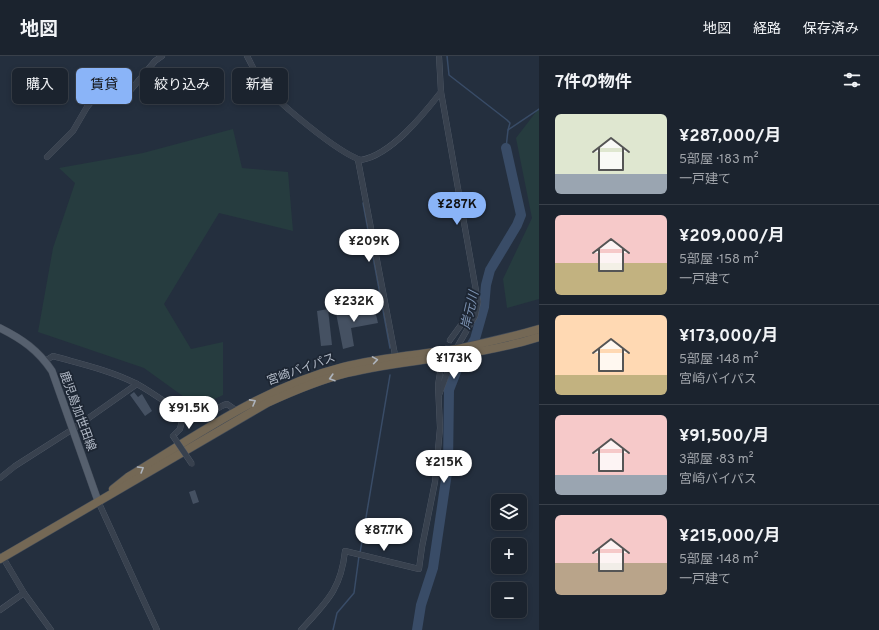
<!DOCTYPE html>
<html lang="ja">
<meta charset="utf-8">
<style>
body{margin:0;font-family:Overpass,"Noto Sans JP",sans-serif;background:#242b36;color:#f1f3f6;height:100vh;display:flex;flex-direction:column;font-size:15px;white-space:nowrap}
*{box-sizing:border-box;margin:0}
p{font-size:13px;color:#a0a4aa}
.icon{flex:none;width:22px;height:22px;fill:none;stroke:currentColor;stroke-width:2;stroke-linecap:round;stroke-linejoin:round}
.map{position:relative;flex:1;overflow:hidden}
.drawer{display:flex;flex-direction:column;background:#1b232e;width:340px}
.drawer>*{flex:none}
.top-card{position:absolute;left:12px;top:12px;width:380px;height:36px;display:flex;gap:8px}
.controls{position:absolute;left:491px;top:438px;display:grid;gap:8px}
.controls a{display:grid;place-items:center;width:36px;height:36px;border-radius:6px;background:#1b232e;box-shadow:0 2px 6px #0003,0 0 0 1px #39404a;font-size:20px}
.price{position:absolute;translate:-50% -34px;padding:0 9px;border-radius:14px;background:#fff;color:#222;font-size:13px;line-height:26px;filter:drop-shadow(0 1px 2px #0008)}
.price::after{content:'';position:absolute;left:50%;top:24px;width:12px;height:9px;margin-left:-6px;background:inherit;clip-path:polygon(0 0,100% 0,50% 100%)}
.price.on{background:#8ab4f8;color:#111}
ul{padding:0;list-style:none}
li{display:flex;align-items:center;gap:12px;height:100px;padding:0 16px}
li+li{border-top:1px solid #39404a}
li span{display:grid;place-items:center;flex:none;width:112px;height:80px;border-radius:6px;color:#555}
li>.icon{margin-inline-start:auto}
span .icon{width:48px;height:48px;fill:#fffc;stroke-width:1}
li b{font-size:17px}
h2{display:flex;justify-content:space-between;align-items:center;height:48px;padding:0 16px;font-size:17px}
.chip{padding:0 14px;border-radius:6px;background:#1b232e;box-shadow:0 2px 6px #0003,0 0 0 1px #39404a;font-size:14px;line-height:36px}
.chip.on{background:#8ab4f8;color:#111}
header{display:flex;align-items:center;gap:24px;box-sizing:border-box;height:56px;padding:0 20px;background:#1b232e;border-bottom:1px solid #39404a}
header strong{font-size:19px}
nav{display:flex;gap:22px;margin-inline-start:auto;font-size:14px}
main{display:flex;flex:1;min-height:0}
.map>svg:first-child{display:block}
</style>
<header>
<strong>地図</strong>
<nav><a>地図</a><a>経路</a><a>保存済み</a></nav>
</header>
<main>
<div class="map">
<svg width="539" height="574" viewBox="0 0 539 574">
<rect width="100%" height="100%" fill="#242f3e"/>
<g fill="#263c3f">
<polygon points="539,52 539,243 507,252 503,223 532,162 516,82"/>
<polygon points="233,73 242,112 288,116 293,175 219,157 164,248 191,293 223,286 223,339 198,351 144,312 38,276 53,192 75,127 59,112 143,97"/>
</g>
<g fill="none" stroke-linecap="round" stroke-linejoin="round">
<g stroke="#394c67" stroke-width="1.5">
<polyline points="447,0 449,19 507,64 510,67 508,74"/>
<polyline points="506,92 508,74 539,53"/>
<polyline points="363,147 390,292"/>
<polyline points="360,497 390,319"/>
<polyline points="333,574 337,557 354,537 359,500"/>
</g>
<polyline stroke="#394c67" stroke-width="10" points="417,574 421,549 433,512 448,410 449,334 458,311 475,283 484,251 486,229 490,214 517,169 521,159 506,92"/>
</g>
<g fill="#455162">
<polygon points="374,250 378,267 351,272 354,290 343,293 336,257"/>
<polygon points="328,253 332,289 321,290 317,255"/>
<polygon points="134,336 138,341 142,338 152,355 145,360 130,339"/>
<polygon points="195,434 199,446 193,448 189,436"/>
</g>
<g fill="none" stroke-linecap="round" stroke-linejoin="round">
<polyline stroke="#3a4453" stroke-width="5.5" stroke-dasharray="5.5 3" stroke-linecap="butt" points="441,311 450,284"/>
<g stroke="#565f6c" stroke-width="6">
<g id="minor">
<path d="M 247,0 C 252,9 256,19 262,27 C 277,46 338,97 361,104 C 391,99 423,59 441,36"/>
<polyline points="439,0 441,36 478,246 475,260 456,293 439,339"/>
<polyline points="47,101 73,75 87,51 108,25 125,36 129,36 155,5 162,0"/>
<polyline points="358,104 396,304"/>
<polyline points="450,284 477,247"/>
<path d="M 45,305 L 53,300 C 81,308 109,314 135,327 C 152,335 178,358 197,361 C 207,363 217,350 227,348 L 237,355"/>
<polyline points="173,380 180,373 184,356"/>
<polyline points="0,422 15,410 73,373 137,328"/>
<polyline points="98,445 157,574"/>
<polyline points="2,500 24,537 51,574"/>
<polyline points="0,554 24,537"/>
<path d="M 301,574 C 326,546 341,534 345,495 L 419,513 L 422,491 L 435,426 L 440,372 L 438,329 L 441,311"/>
</g>
</g>
<g stroke="#414a57" stroke-width="8">
<path id="major" d="M 0,272 C 22,283 38,294 52,315 L 98,445"/>
</g>
<g stroke="#434c59" stroke-width="9">
<g id="highway">
<path d="M 113,433 L 128,421 C 197,379 264,331 343,311 C 380,301 419,299 457,293 C 484,287 512,281 539,273"/>
<path d="M 0,503 L 267,347 C 293,335 319,324 347,317 C 410,302 477,301 539,281"/>
</g>
</g>
<use href="#minor" stroke="#38414e" stroke-width="5.5"/>
<use href="#major" stroke="#56606e" stroke-width="7"/>
<use href="#highway" stroke="#746855" stroke-width="8"/>
<g stroke="#565f6c" stroke-width="6" stroke-linecap="butt">
<polyline id="minor-bridge" points="173,380 192,408"/>
</g>
<use href="#minor-bridge" stroke="#38414e" stroke-width="5.5"/>
</g>
<defs><path id="oneway-chevron" d="M-2-3.5L2.5 0L-2 3.5" fill="none" stroke-width="1.6" stroke-linecap="round" stroke-linejoin="round"/></defs>
<g stroke="#aeb4bd">
<use href="#oneway-chevron" transform="translate(375 304) rotate(-9)"/>
<use href="#oneway-chevron" transform="translate(332 322) rotate(163)"/>
<use href="#oneway-chevron" transform="translate(253 346) rotate(-29)"/>
<use href="#oneway-chevron" transform="translate(141 413) rotate(-31)"/>
</g>
<g text-anchor="middle" stroke-width="3.5" stroke-linejoin="round" paint-order="stroke">
<g font-size="12" fill="#b4bcc9" stroke="#1d2633">
<text transform="translate(301 313) rotate(-20)" y="4">宮崎バイパス</text>
<text transform="translate(78 355) rotate(70)" y="4">鹿児島加世田線</text>
</g>
<g font-size="13" font-style="italic" fill="#7c92b1" stroke="#1d2633">
<text transform="translate(469 254) rotate(-77)" y="5">岸元川</text>
</g>
</g>
</svg>
<div class="controls">
<a><svg class="icon" aria-label="layers" viewBox="0 0 24 24"><path d="M12 4l9 5-9 5-9-5zM3 14l9 5 9-5"/></svg></a>
<a>+</a>
<a>−</a>
</div>
<b class="price on" style="left:457px;top:170px">¥287K</b>
<b class="price" style="left:369px;top:207px">¥209K</b>
<b class="price" style="left:354px;top:267px">¥232K</b>
<b class="price" style="left:454px;top:324px">¥173K</b>
<b class="price" style="left:189px;top:374px">¥91.5K</b>
<b class="price" style="left:444px;top:428px">¥215K</b>
<b class="price" style="left:384px;top:496px">¥87.7K</b>
<div class="top-card">
<a class="chip">購入</a>
<a class="chip on">賃貸</a>
<a class="chip">絞り込み</a>
<a class="chip">新着</a>
</div>
</div>
<section class="drawer">
<h2>7件の物件<svg class="icon" aria-label="filters" viewBox="0 0 24 24"><path d="M4 7h16M4 17h16"/><circle cx="9" cy="7" r="2"/><circle cx="15" cy="17" r="2"/></svg></h2>
<ul>
<li><span style="background:linear-gradient(#dfe7d0 75%,#9aa5b1 0)"><svg class="icon" aria-label="home" viewBox="0 0 24 24"><path d="M3 11l9-7 9 7M6 9v11h12V9"/></svg></span><div><b>¥287,000/月</b><p>5部屋 · 183 m²</p><p>一戸建て</p></div></li>
<li><span style="background:linear-gradient(#f6c9c9 60%,#c2b280 0)"><svg class="icon" aria-label="home" viewBox="0 0 24 24"><path d="M3 11l9-7 9 7M6 9v11h12V9"/></svg></span><div><b>¥209,000/月</b><p>5部屋 · 158 m²</p><p>一戸建て</p></div></li>
<li><span style="background:linear-gradient(#ffd9b3 75%,#c2b280 0)"><svg class="icon" aria-label="home" viewBox="0 0 24 24"><path d="M3 11l9-7 9 7M6 9v11h12V9"/></svg></span><div><b>¥173,000/月</b><p>5部屋 · 148 m²</p><p>宮崎バイパス</p></div></li>
<li><span style="background:linear-gradient(#f6c9c9 75%,#9aa5b1 0)"><svg class="icon" aria-label="home" viewBox="0 0 24 24"><path d="M3 11l9-7 9 7M6 9v11h12V9"/></svg></span><div><b>¥91,500/月</b><p>3部屋 · 83 m²</p><p>宮崎バイパス</p></div></li>
<li><span style="background:linear-gradient(#f6c9c9 60%,#b9a48a 0)"><svg class="icon" aria-label="home" viewBox="0 0 24 24"><path d="M3 11l9-7 9 7M6 9v11h12V9"/></svg></span><div><b>¥215,000/月</b><p>5部屋 · 148 m²</p><p>一戸建て</p></div></li>
</ul>
</section>
</main>
